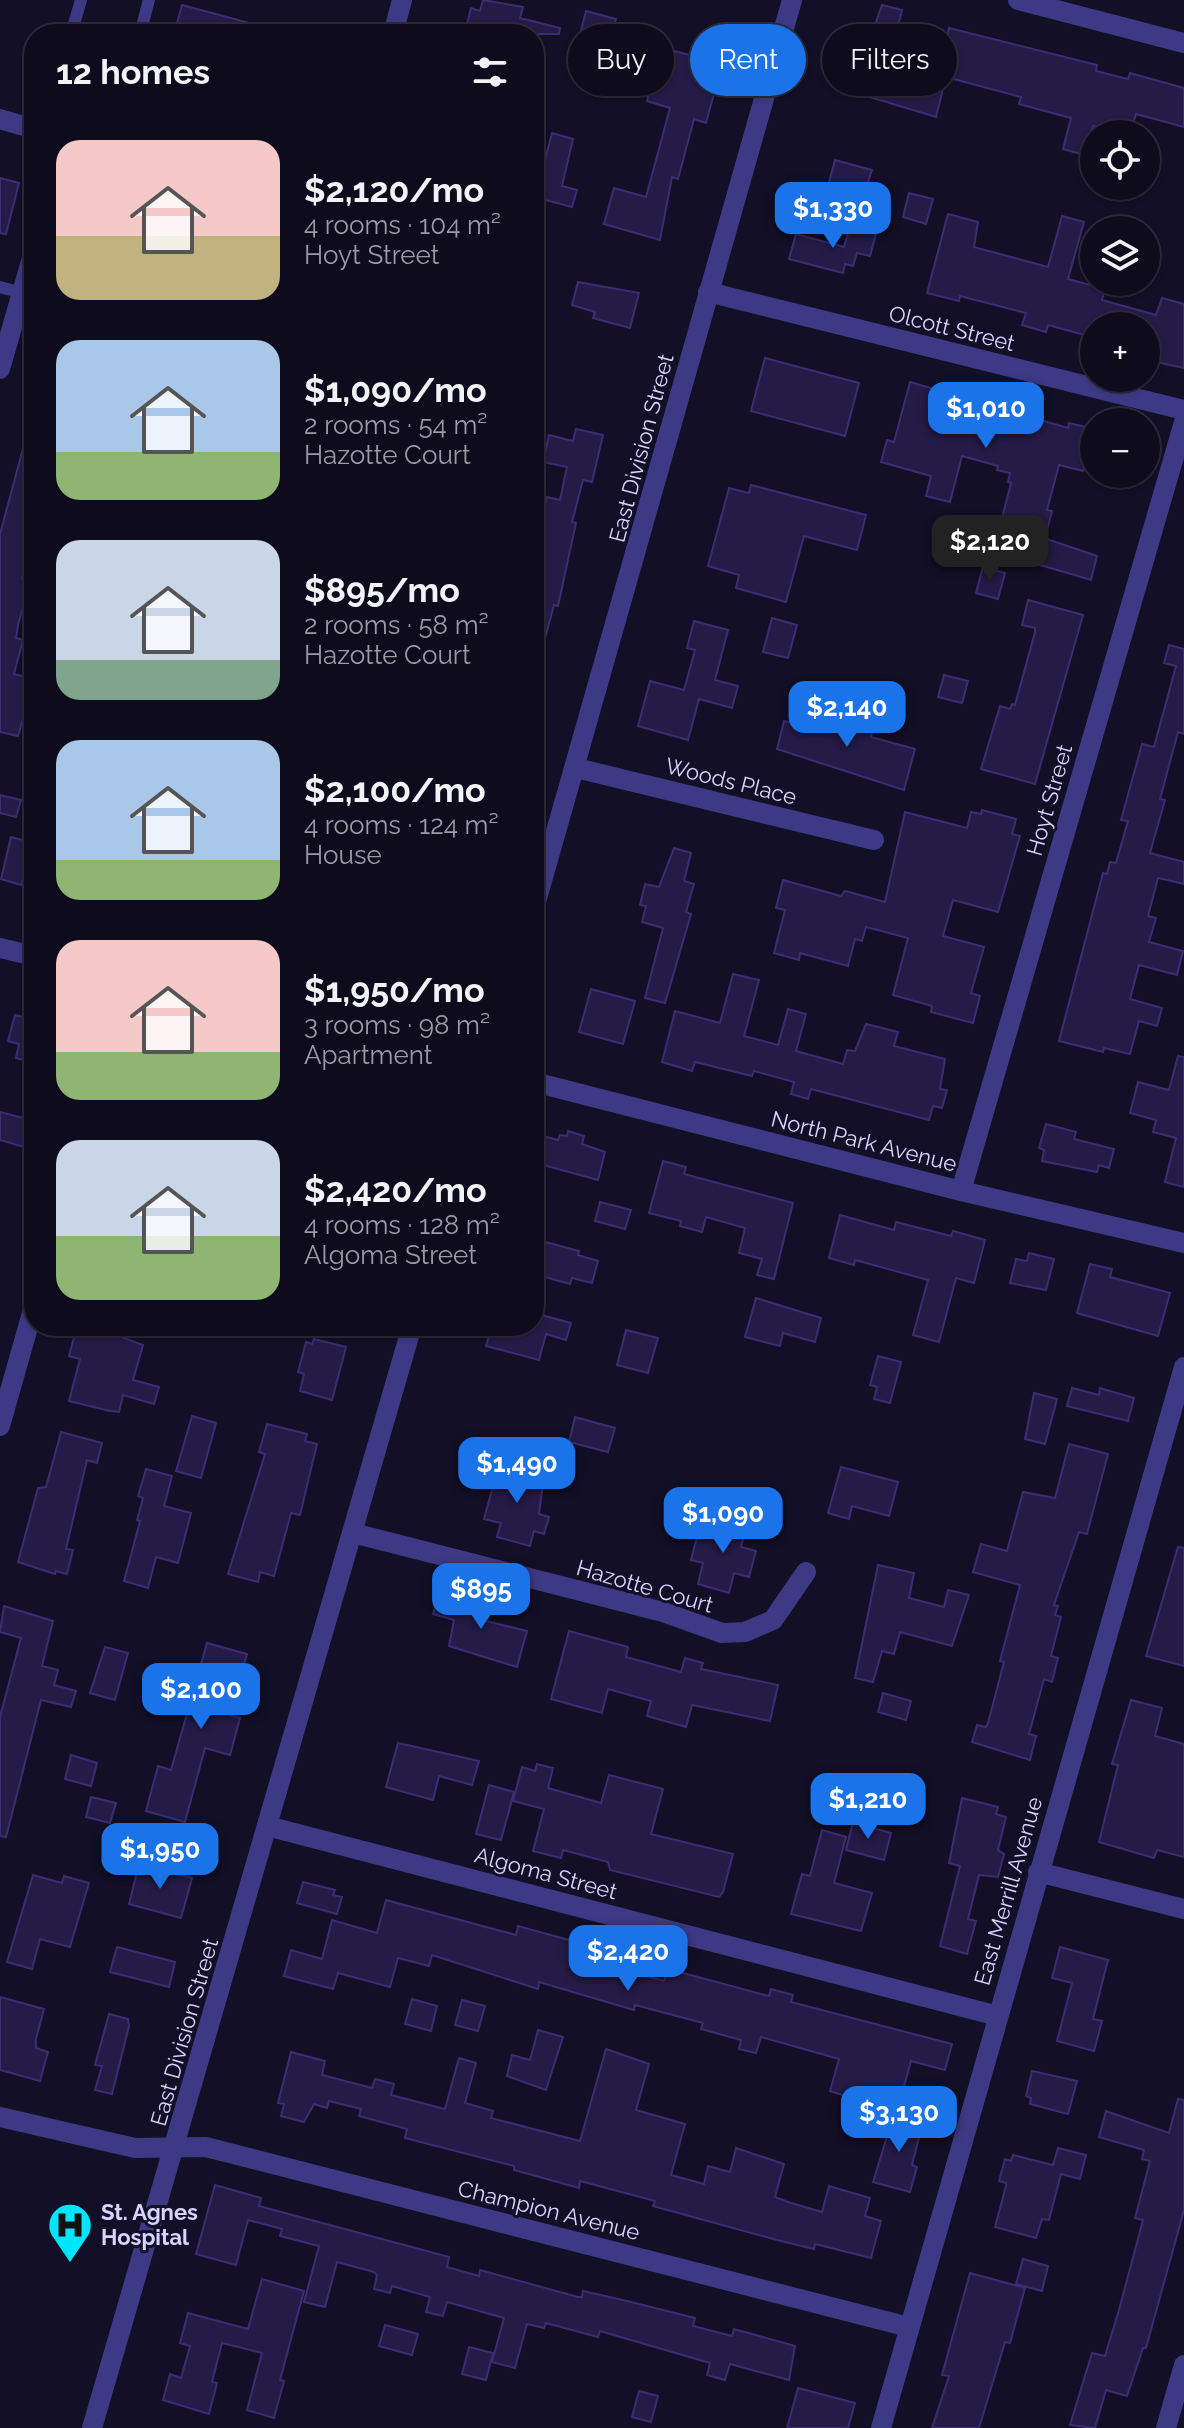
<!DOCTYPE html>
<meta charset="utf-8">
<style>
body{margin:0;font-family:Raleway,sans-serif;background:#171425;color:#f1f3f6;height:100vh;display:flex;flex-direction:column;font-size:30px;white-space:nowrap}
*{box-sizing:border-box;margin:0}
p{font-size:26px;color:#9b9ba3}
.icon{flex:none;width:44px;height:44px;fill:none;stroke:currentColor;stroke-width:2;stroke-linecap:round;stroke-linejoin:round}
.map{position:relative;flex:1;overflow:hidden}
.details{position:absolute;left:24px;top:24px;width:520px;height:1312px;display:flex;flex-direction:column;background:#0e0b1c;border-radius:32px;box-shadow:0 2px 6px #0004,0 0 0 2px #2e2b3b}
.details>*{flex:none}
.hud{position:absolute;left:568px;top:24px;width:496px;height:72px;display:flex;gap:16px}
.tools{position:absolute;left:1080px;top:120px;display:grid;gap:16px}
.tools a{display:grid;place-items:center;width:80px;height:80px;border-radius:50%;background:#0e0b1c;box-shadow:0 2px 6px #0004,0 0 0 2px #2e2b3b;font-size:40px}
.price{position:absolute;translate:-50% -68px;padding:0 18px;border-radius:16px;background:#1a73e8;color:#fff;font-size:26px;line-height:52px;filter:drop-shadow(0 2px 4px #0008)}
.price::after{content:'';position:absolute;left:50%;top:48px;width:24px;height:18px;margin-left:-12px;background:inherit;clip-path:polygon(0 0,100% 0,50% 100%)}
.price.active{background:#222;color:#fff}
ul{padding:0;list-style:none}
li{display:flex;align-items:center;gap:24px;height:200px;padding:0 32px}
li span{display:grid;place-items:center;flex:none;width:224px;height:160px;border-radius:24px;color:#555}
li>.icon{margin-inline-start:auto}
span .icon{width:96px;height:96px;fill:#fffc;stroke-width:1}
li b{font-size:34px}
h2{display:flex;justify-content:space-between;align-items:center;height:96px;padding:0 32px;font-size:34px}
.tag{padding:0 28px;border-radius:36px;background:#0e0b1c;box-shadow:0 2px 6px #0004,0 0 0 2px #2e2b3b;font-size:28px;line-height:72px}
.tag.active{background:#1a73e8;color:#fff}
.map>svg:first-child{display:block}
</style>
<div class="map">
<svg width="1184" height="2428" viewBox="0 0 1184 2428">
<rect width="100%" height="100%" fill="#130f26"/>
<g fill="#241b47" stroke="#3b2d73" stroke-width="2">
<polygon points="483,0 523,7 520,18 560,28 559,34 473,34 474,30 466,28 471,8 480,11"/>
<polygon points="182,5 268,28 267,34 174,34"/>
<polygon points="882,5 902,10 897,30 945,43 949,28 1097,65 1096,71 1128,79 1130,73 1184,88 1184,127 1136,114 1130,134 1093,126 1085,155 1063,149 1071,118 1019,104 1021,97 946,77 936,117 870,97 873,87 858,83 862,68 856,66 862,43 868,44"/>
<polygon points="586,11 616,19 608,50 578,42"/>
<polygon points="659,47 713,61 709,77 718,79 706,123 694,119 678,179 672,177 660,240 604,224 614,188 646,197 670,108 647,101"/>
<polygon points="552,133 573,139 562,186 577,190 572,207 534,197 534,157 545,160"/>
<polygon points="835,160 872,170 868,182 874,184 865,216 823,205"/>
<polygon points="0,178 19,183 6,234 0,233"/>
<polygon points="909,193 933,199 926,224 903,217"/>
<polygon points="948,214 978,222 974,247 1048,267 1062,216 1084,222 1068,279 1105,289 1102,300 1156,315 1162,298 1184,304 1184,368 1146,360 1146,326 1094,326 1092,337 1048,325 1046,332 1022,325 1026,313 960,296 959,301 927,293"/>
<polygon points="850,227 876,234 870,256 857,253 853,266 845,264 843,273 789,259 796,234 844,247"/>
<polygon points="578,282 639,293 630,328 593,318 595,312 572,305"/>
<polygon points="765,358 859,383 845,436 751,411"/>
<polygon points="910,382 1068,428 1069,423 1090,428 1086,439 1091,441 1083,471 1059,465 1047,510 1052,511 1046,534 1001,522 1011,483 1008,482 1010,473 997,470 998,466 962,456 950,502 926,496 931,476 881,462 887,440 894,442"/>
<polygon points="576,429 603,435 592,482 583,480 572,522 576,523 558,606 554,605 540,657 534,656 534,544 547,497 560,500 567,467 543,462 549,435 573,441"/>
<polygon points="28,430 34,431 34,535 22,579 30,581 18,625 16,638 23,640 14,674 34,679 18,736 0,732 0,534"/>
<polygon points="751,485 866,515 857,550 804,536 786,602 736,588 739,575 708,566 729,488 749,493"/>
<polygon points="1044,538 1097,556 1091,580 1037,564"/>
<polygon points="983,567 1005,573 998,599 976,593"/>
<polygon points="1028,600 1083,615 1035,784 981,769 1000,706 1010,709 1012,704 1015,705 1035,632 1035,628 1022,625"/>
<polygon points="772,618 797,625 788,658 763,652"/>
<polygon points="694,621 728,630 715,680 738,686 732,708 699,699 688,740 638,726 650,681 684,690 695,650 687,648"/>
<polygon points="1169,645 1184,649 1184,734 1178,732 1160,799 1165,800 1150,853 1184,862 1184,884 1158,878 1148,916 1156,918 1149,942 1183,951 1177,975 1139,965 1130,999 1162,1008 1157,1026 1139,1021 1130,1054 1104,1048 1103,1052 1059,1041 1103,873 1107,874 1110,862 1116,863 1128,821 1121,820 1142,744 1154,747 1176,666 1164,663"/>
<polygon points="944,675 968,681 962,703 938,697"/>
<polygon points="801,710 872,731 871,737 915,749 904,790 777,749 784,721 797,724"/>
<polygon points="0,795 21,800 16,817 0,813"/>
<polygon points="982,810 1016,819 1012,834 1020,836 998,912 953,900 943,936 984,947 971,993 980,996 973,1023 931,1012 932,1006 893,995 908,938 866,927 862,941 855,939 848,966 800,953 799,960 774,953 785,910 776,908 783,880 841,896 845,891 885,902 905,812 967,828 971,812 981,814"/>
<polygon points="11,837 34,843 21,885 1,879"/>
<polygon points="674,848 691,853 684,881 694,884 686,912 691,914 665,1003 645,998 663,928 642,922 646,906 640,905 645,884 659,887"/>
<polygon points="733,974 759,980 744,1036 778,1045 788,1009 806,1014 796,1051 843,1064 847,1050 855,1051 866,1024 898,1032 894,1046 945,1059 940,1089 947,1090 942,1108 933,1106 929,1120 811,1089 808,1099 791,1094 794,1082 754,1071 752,1076 695,1062 692,1071 662,1062 675,1011 720,1023"/>
<polygon points="591,989 635,1001 623,1044 579,1032"/>
<polygon points="28,1011 34,1012 34,1063 16,1058 19,1044 8,1041 15,1015 27,1018"/>
<polygon points="1178,1056 1184,1057 1184,1187 1165,1182 1176,1138 1153,1132 1156,1120 1130,1113 1138,1082 1169,1090"/>
<polygon points="0,1112 31,1120 24,1147 0,1140"/>
<polygon points="1046,1124 1076,1132 1074,1139 1114,1149 1109,1168 1099,1165 1097,1172 1042,1161 1044,1150 1039,1148"/>
<polygon points="568,1131 584,1136 582,1144 605,1152 598,1180 536,1163 543,1136 558,1140 560,1135 567,1136"/>
<polygon points="663,1161 686,1167 684,1174 793,1203 774,1279 757,1275 762,1259 739,1253 745,1228 706,1217 702,1232 680,1226 681,1221 649,1213"/>
<polygon points="600,1202 631,1210 625,1229 595,1221"/>
<polygon points="840,1215 894,1230 896,1222 951,1236 953,1231 985,1240 974,1283 956,1278 939,1342 913,1335 928,1280 855,1260 854,1265 829,1258"/>
<polygon points="534,1239 579,1251 578,1255 598,1261 592,1283 572,1278 570,1284 534,1274"/>
<polygon points="1029,1253 1054,1259 1046,1290 1010,1283 1016,1259 1027,1261"/>
<polygon points="1090,1264 1112,1269 1110,1277 1170,1293 1158,1336 1077,1313"/>
<polygon points="756,1298 821,1318 815,1342 783,1333 780,1346 745,1337"/>
<polygon points="534,1313 571,1323 566,1340 546,1334 539,1360 486,1346 492,1326 534,1326"/>
<polygon points="77,1326 114,1331 113,1334 143,1345 133,1380 159,1387 154,1404 123,1395 119,1412 110,1411 69,1401 80,1359 69,1356"/>
<polygon points="626,1330 658,1338 648,1373 617,1365"/>
<polygon points="314,1339 346,1347 332,1400 300,1391 304,1374 298,1372 306,1342 312,1344"/>
<polygon points="878,1356 901,1362 890,1403 874,1399 877,1387 870,1385"/>
<polygon points="1072,1388 1099,1395 1100,1388 1134,1398 1128,1421 1067,1406"/>
<polygon points="1034,1393 1057,1399 1045,1444 1025,1439"/>
<polygon points="192,1416 216,1423 201,1478 176,1471"/>
<polygon points="575,1417 615,1428 608,1452 569,1442"/>
<polygon points="267,1424 307,1434 305,1441 317,1444 300,1515 291,1513 274,1576 260,1572 258,1582 228,1574 265,1454 259,1452"/>
<polygon points="61,1432 102,1443 97,1463 87,1460 66,1549 73,1550 67,1574 56,1571 55,1574 18,1562 38,1488 46,1487"/>
<polygon points="1069,1444 1108,1454 1087,1534 1079,1532 1054,1605 1058,1606 1055,1615 1061,1617 1051,1656 1058,1658 1052,1682 1044,1679 1029,1734 1036,1736 1030,1760 972,1742 977,1725 986,1727 988,1723 1004,1662 1000,1661 1020,1585 973,1572 981,1544 1007,1551 1023,1492 1055,1498"/>
<polygon points="519,1463 538,1469 535,1482 543,1484 539,1514 549,1517 544,1534 534,1531 530,1546 497,1537 501,1523 484,1519 497,1471 515,1476"/>
<polygon points="841,1467 898,1482 889,1516 852,1506 849,1519 828,1513"/>
<polygon points="146,1469 172,1476 164,1506 191,1513 178,1563 156,1557 148,1588 124,1581 140,1521 137,1520 143,1498 138,1496"/>
<polygon points="716,1517 747,1525 741,1547 756,1551 749,1577 734,1573 729,1593 698,1584 703,1563 691,1560 699,1529 712,1532"/>
<polygon points="1178,1547 1184,1548 1184,1666 1146,1656"/>
<polygon points="878,1565 914,1573 909,1598 944,1607 948,1590 969,1595 952,1646 900,1632 894,1654 882,1651 873,1682 855,1678"/>
<polygon points="455,1595 490,1605 486,1621 527,1631 517,1667 449,1646 454,1620 433,1614 438,1598 453,1602"/>
<polygon points="4,1606 53,1621 42,1666 58,1670 54,1685 76,1691 71,1707 41,1700 6,1837 0,1836 0,1717 21,1638 0,1632"/>
<polygon points="569,1631 628,1647 626,1657 681,1672 685,1658 703,1663 701,1669 778,1685 770,1721 692,1705 686,1727 647,1716 651,1701 608,1689 602,1713 551,1699"/>
<polygon points="207,1643 247,1654 230,1715 240,1718 230,1755 205,1748 185,1822 146,1811 158,1766 171,1770"/>
<polygon points="105,1647 128,1653 115,1700 90,1693"/>
<polygon points="883,1693 911,1701 906,1720 878,1712"/>
<polygon points="1131,1700 1162,1708 1155,1736 1184,1744 1184,1857 1157,1850 1154,1858 1099,1842 1118,1765 1112,1764"/>
<polygon points="398,1743 479,1761 472,1785 439,1776 433,1800 386,1787"/>
<polygon points="71,1755 97,1763 91,1786 65,1779"/>
<polygon points="537,1764 553,1768 548,1788 601,1803 609,1775 663,1789 651,1834 733,1854 723,1892 719,1897 610,1870 608,1862 563,1850 561,1858 533,1851 544,1809 513,1801 522,1767 535,1771"/>
<polygon points="489,1785 514,1792 501,1840 476,1834"/>
<polygon points="91,1797 116,1803 110,1823 86,1817"/>
<polygon points="962,1798 998,1807 996,1814 1006,1817 998,1850 1004,1854 998,1877 979,1875 968,1919 976,1921 967,1954 940,1946 960,1866 949,1863"/>
<polygon points="853,1822 891,1833 884,1860 846,1850"/>
<polygon points="822,1830 846,1837 834,1883 872,1893 861,1931 791,1914 802,1874 810,1876"/>
<polygon points="139,1864 192,1878 181,1918 129,1904"/>
<polygon points="33,1875 62,1883 64,1876 89,1883 70,1947 40,1939 32,1969 7,1962"/>
<polygon points="303,1882 335,1890 333,1895 342,1897 337,1914 297,1903"/>
<polygon points="386,1900 516,1935 518,1926 602,1949 600,1957 634,1966 632,1972 664,1981 668,1969 769,1996 771,1989 793,1995 791,2002 952,2044 945,2070 911,2061 897,2112 830,2091 839,2059 761,2037 756,2053 739,2049 741,2040 701,2029 703,2023 635,2005 634,2010 539,1982 538,1989 432,1955 429,1966 398,1958 390,1987 338,1973 333,1989 284,1976 291,1950 322,1959 332,1920 377,1933"/>
<polygon points="117,1947 175,1962 169,1987 110,1972"/>
<polygon points="1060,1947 1108,1960 1093,2019 1102,2021 1094,2051 1057,2041 1072,1983 1052,1978"/>
<polygon points="0,1997 44,2009 36,2039 36,2048 48,2052 40,2081 0,2070"/>
<polygon points="412,1999 437,2006 431,2031 405,2024"/>
<polygon points="462,2000 485,2006 478,2031 455,2025"/>
<polygon points="109,2014 128,2019 129,2026 112,2094 95,2090 102,2066 95,2065"/>
<polygon points="538,2030 563,2037 546,2090 507,2076 512,2055 530,2060"/>
<polygon points="606,2049 649,2064 636,2110 685,2124 671,2175 704,2184 708,2166 730,2172 736,2148 784,2164 775,2197 788,2202 822,2212 829,2186 870,2198 865,2216 881,2221 871,2258 815,2244 814,2249 777,2240 653,2206 655,2201 580,2181 579,2188 514,2170 514,2166 405,2138 407,2129 359,2116 361,2109 329,2101 327,2108 314,2104 304,2122 281,2116 284,2104 278,2103 291,2052 325,2061 322,2075 372,2088 375,2079 394,2084 391,2095 445,2109 459,2058 476,2063 465,2103 493,2111 491,2118 580,2141"/>
<polygon points="1032,2071 1077,2081 1068,2114 1030,2104 1031,2098 1026,2096"/>
<polygon points="1178,2099 1184,2100 1184,2210 1146,2348 1143,2348 1127,2396 1106,2390 1095,2428 1070,2425 1092,2353 1105,2356 1119,2310 1143,2220 1135,2218 1150,2161 1142,2159 1144,2150 1099,2137 1106,2111 1169,2133"/>
<polygon points="894,2114 923,2122 912,2165 917,2167 910,2192 873,2182"/>
<polygon points="1058,2148 1086,2155 1080,2179 1061,2174 1049,2220 1042,2219 1036,2238 995,2227 1006,2186 1006,2183 999,2181 1005,2159 1011,2161 1013,2155 1053,2165"/>
<polygon points="215,2185 261,2198 259,2206 449,2257 447,2267 479,2276 480,2270 578,2297 582,2297 583,2291 627,2301 695,2318 693,2326 732,2336 734,2329 795,2346 789,2380 730,2364 725,2380 707,2375 710,2363 600,2331 598,2337 546,2323 544,2328 527,2324 515,2368 492,2362 504,2318 447,2302 443,2316 426,2312 430,2297 392,2286 390,2293 374,2289 377,2275 374,2272 337,2262 325,2307 304,2302 319,2246 280,2236 282,2229 248,2220 236,2265 196,2254"/>
<polygon points="1023,2259 1048,2266 1042,2291 1016,2284"/>
<polygon points="970,2273 1025,2288 1010,2343 1005,2342 979,2428 932,2428 949,2376 942,2375"/>
<polygon points="262,2279 304,2291 280,2380 284,2381 274,2418 247,2410 262,2353 222,2343 212,2382 217,2383 209,2414 163,2400 170,2374 181,2378 190,2346 180,2343 188,2313 248,2329"/>
<polygon points="385,2325 418,2334 412,2355 379,2346"/>
<polygon points="469,2347 493,2353 486,2380 462,2374"/>
<polygon points="798,2388 855,2403 848,2428 787,2428"/>
<polygon points="639,2391 658,2396 651,2422 632,2417"/>
</g>
<g fill="none" stroke-linecap="round" stroke-linejoin="round">
<g stroke="#3d3a85" stroke-width="12">
<polyline points="71,34 81,0"/>
<polyline points="140,34 149,0"/>
<polyline points="0,287 22,293"/>
</g>
<g stroke="#3d3a85" stroke-width="20">
<polyline points="1018,0 1184,43"/>
<polyline points="393,34 402,0"/>
<polyline points="0,119 34,129"/>
<polyline points="708,292 1184,410"/>
<polyline points="0,369 34,251"/>
<polyline points="576,768 874,840"/>
<polyline points="534,909 792,0"/>
<polyline points="0,948 34,956"/>
<polyline points="534,1082 961,1191 1184,1243"/>
<polyline points="961,1191 1184,422"/>
<polyline points="0,1426 34,1306"/>
<polyline points="353,1533 663,1612 722,1633 745,1632 773,1620 806,1572"/>
<polyline points="267,1826 998,2016"/>
<polyline points="1038,1872 1184,1909"/>
<polyline points="0,2117 135,2148 206,2147 909,2327"/>
<polyline points="92,2428 412,1326"/>
<polyline points="881,2428 1184,1367"/>
<polyline points="1166,2428 1184,2365"/>
</g>
</g>
<defs>
<g id="hospital-pin" transform="scale(2.3)"><path d="M0 17L-7.5 6A9.5 9.5 0 1 1 7.5 6Z" fill="#00e5ff" stroke="#130f26"/><path d="M-5-5h3v3.5h4V-5h3V5h-3V1.5h-4V5h-3Z" fill="#111"/></g>
</defs>
<g fill-rule="evenodd">
<use href="#hospital-pin" x="70" y="2225"/>
</g>
<g text-anchor="middle" stroke-width="6" stroke-linejoin="round" paint-order="stroke">
<g font-size="22" fill="#d9d4ff" stroke="#130f26">
<text transform="translate(952 328) rotate(14)" y="8">Olcott Street</text>
<text transform="translate(641 448) rotate(-75)" y="8">East Division Street</text>
<text transform="translate(731 781) rotate(14)" y="8">Woods Place</text>
<text transform="translate(1049 800) rotate(-74)" y="8">Hoyt Street</text>
<text transform="translate(864 1141) rotate(14)" y="8">North Park Avenue</text>
<text transform="translate(645 1586) rotate(16)" y="8">Hazotte Court</text>
<text transform="translate(546 1873) rotate(15)" y="8">Algoma Street</text>
<text transform="translate(1008 1891) rotate(-74)" y="8">East Merrill Avenue</text>
<text transform="translate(184 2032) rotate(-74)" y="8">East Division Street</text>
<text transform="translate(549 2210) rotate(14)" y="8">Champion Avenue</text>
</g>
<g font-size="22" font-weight="bold" fill="#d9d4ff" stroke="#130f26" text-anchor="start">
<text x="101" y="2220">St. Agnes<tspan x="101" dy="25">Hospital</tspan></text>
</g>
</g>
</svg>
<div class="tools">
<a><svg class="icon" aria-label="locate" viewBox="0 0 24 24"><circle cx="12" cy="12" r="6"/><path d="M12 2v4M12 18v4M2 12h4M18 12h4"/></svg></a>
<a><svg class="icon" aria-label="layers" viewBox="0 0 24 24"><path d="M12 4l9 5-9 5-9-5zM3 14l9 5 9-5"/></svg></a>
<a>+</a>
<a>−</a>
</div>
<b class="price" style="left:833px;top:250px">$1,330</b>
<b class="price" style="left:986px;top:450px">$1,010</b>
<b class="price active" style="left:990px;top:583px">$2,120</b>
<b class="price" style="left:847px;top:749px">$2,140</b>
<b class="price" style="left:517px;top:1505px">$1,490</b>
<b class="price" style="left:723px;top:1555px">$1,090</b>
<b class="price" style="left:481px;top:1631px">$895</b>
<b class="price" style="left:201px;top:1731px">$2,100</b>
<b class="price" style="left:868px;top:1841px">$1,210</b>
<b class="price" style="left:160px;top:1891px">$1,950</b>
<b class="price" style="left:628px;top:1993px">$2,420</b>
<b class="price" style="left:899px;top:2154px">$3,130</b>
<div class="hud">
<a class="tag">Buy</a>
<a class="tag active">Rent</a>
<a class="tag">Filters</a>
</div>
<section class="details">
<h2>12 homes<svg class="icon" aria-label="filters" viewBox="0 0 24 24"><path d="M4 7h16M4 17h16"/><circle cx="9" cy="7" r="2"/><circle cx="15" cy="17" r="2"/></svg></h2>
<ul>
<li><span style="background:linear-gradient(#f6c9c9 60%,#c2b280 0)"><svg class="icon" aria-label="home" viewBox="0 0 24 24"><path d="M3 11l9-7 9 7M6 9v11h12V9"/></svg></span><div><b>$2,120/mo</b><p>4 rooms · 104 m²</p><p>Hoyt Street</p></div></li>
<li><span style="background:linear-gradient(#a9c7e8 70%,#8fb573 0)"><svg class="icon" aria-label="home" viewBox="0 0 24 24"><path d="M3 11l9-7 9 7M6 9v11h12V9"/></svg></span><div><b>$1,090/mo</b><p>2 rooms · 54 m²</p><p>Hazotte Court</p></div></li>
<li><span style="background:linear-gradient(#c9d6e8 75%,#7fa58c 0)"><svg class="icon" aria-label="home" viewBox="0 0 24 24"><path d="M3 11l9-7 9 7M6 9v11h12V9"/></svg></span><div><b>$895/mo</b><p>2 rooms · 58 m²</p><p>Hazotte Court</p></div></li>
<li><span style="background:linear-gradient(#a9c7e8 75%,#8fb573 0)"><svg class="icon" aria-label="home" viewBox="0 0 24 24"><path d="M3 11l9-7 9 7M6 9v11h12V9"/></svg></span><div><b>$2,100/mo</b><p>4 rooms · 124 m²</p><p>House</p></div></li>
<li><span style="background:linear-gradient(#f6c9c9 70%,#8fb573 0)"><svg class="icon" aria-label="home" viewBox="0 0 24 24"><path d="M3 11l9-7 9 7M6 9v11h12V9"/></svg></span><div><b>$1,950/mo</b><p>3 rooms · 98 m²</p><p>Apartment</p></div></li>
<li><span style="background:linear-gradient(#c9d6e8 60%,#8fb573 0)"><svg class="icon" aria-label="home" viewBox="0 0 24 24"><path d="M3 11l9-7 9 7M6 9v11h12V9"/></svg></span><div><b>$2,420/mo</b><p>4 rooms · 128 m²</p><p>Algoma Street</p></div></li>
</ul>
</section>
</div>
